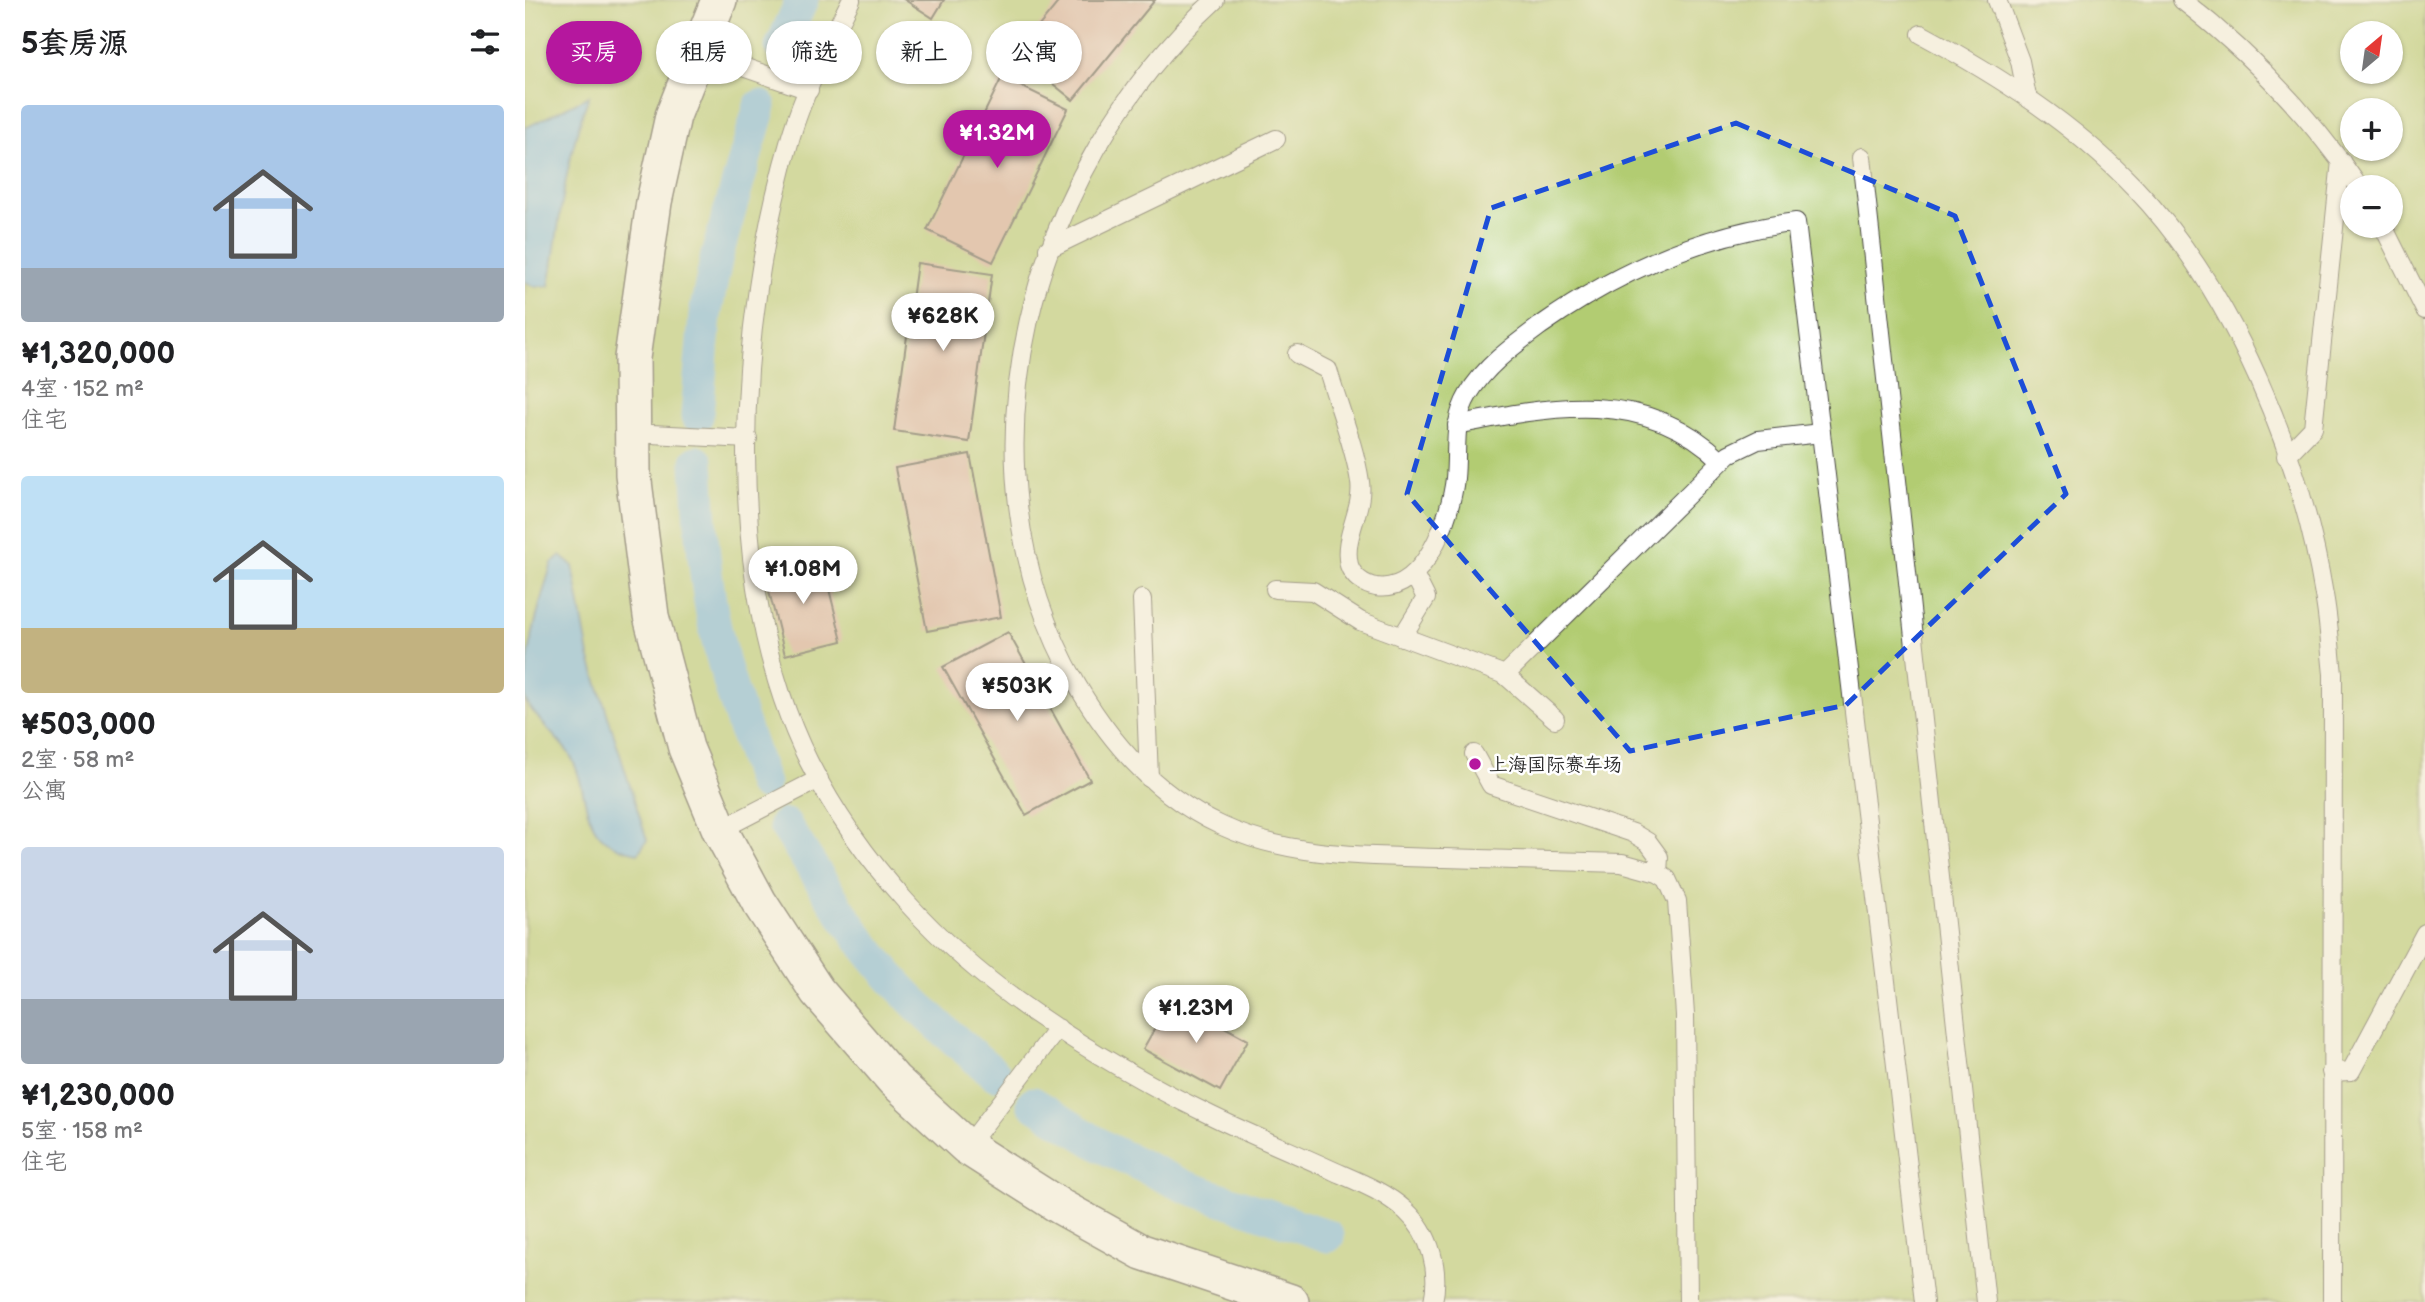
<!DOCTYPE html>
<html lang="zh">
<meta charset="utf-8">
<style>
body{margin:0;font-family:"Balsamiq Sans","LXGW WenKai TC",sans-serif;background:#f6f6f6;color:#202124;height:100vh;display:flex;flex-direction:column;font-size:26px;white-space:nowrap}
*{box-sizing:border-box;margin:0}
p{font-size:23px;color:#757577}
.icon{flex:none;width:38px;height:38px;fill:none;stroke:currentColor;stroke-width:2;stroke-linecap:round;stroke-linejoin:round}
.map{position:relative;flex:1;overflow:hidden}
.sheet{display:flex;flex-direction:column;background:#fff;width:525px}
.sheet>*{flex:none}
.hud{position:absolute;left:21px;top:21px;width:665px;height:63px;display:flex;gap:14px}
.needle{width:46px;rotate:29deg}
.fabs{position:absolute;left:1815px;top:21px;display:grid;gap:14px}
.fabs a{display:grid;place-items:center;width:63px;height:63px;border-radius:50%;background:#fff;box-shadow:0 2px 5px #0004;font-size:35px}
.price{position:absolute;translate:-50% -60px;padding:0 16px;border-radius:24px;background:#fff;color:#222;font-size:23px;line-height:46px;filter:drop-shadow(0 2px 4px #0008)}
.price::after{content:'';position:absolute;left:50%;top:42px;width:21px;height:16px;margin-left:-10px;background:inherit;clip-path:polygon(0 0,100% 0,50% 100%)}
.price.on{background:#b5179e;color:#fff}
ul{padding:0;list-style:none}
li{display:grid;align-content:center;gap:14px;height:371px;padding:0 21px}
li span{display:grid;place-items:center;height:217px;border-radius:7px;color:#555}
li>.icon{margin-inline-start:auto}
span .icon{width:126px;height:126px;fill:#fffc;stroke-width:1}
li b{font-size:30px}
h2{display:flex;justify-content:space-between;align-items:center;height:84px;padding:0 21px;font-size:30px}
.tag{padding:0 24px;border-radius:32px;background:#fff;box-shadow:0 2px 5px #0004;font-size:24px;line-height:63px}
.tag.on{background:#b5179e;color:#fff}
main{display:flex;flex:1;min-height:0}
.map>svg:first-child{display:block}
</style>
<main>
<section class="sheet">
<h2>5套房源<svg class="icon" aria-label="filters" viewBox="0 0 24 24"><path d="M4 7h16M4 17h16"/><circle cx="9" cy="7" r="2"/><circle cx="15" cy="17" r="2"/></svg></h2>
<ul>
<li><span style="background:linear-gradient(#a9c7e8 75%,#9aa5b1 0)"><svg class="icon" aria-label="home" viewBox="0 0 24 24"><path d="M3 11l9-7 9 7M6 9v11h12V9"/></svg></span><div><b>¥1,320,000</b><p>4室 · 152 m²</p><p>住宅</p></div></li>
<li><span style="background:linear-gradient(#bfe0f5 70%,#c2b280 0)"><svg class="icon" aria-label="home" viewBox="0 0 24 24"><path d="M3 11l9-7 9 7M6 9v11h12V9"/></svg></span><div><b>¥503,000</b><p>2室 · 58 m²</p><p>公寓</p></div></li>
<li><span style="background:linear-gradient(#c9d6e8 70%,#9aa5b1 0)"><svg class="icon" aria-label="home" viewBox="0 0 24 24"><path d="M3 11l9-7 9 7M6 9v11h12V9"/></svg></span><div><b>¥1,230,000</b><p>5室 · 158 m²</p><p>住宅</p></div></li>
</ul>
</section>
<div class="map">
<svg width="1900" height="1302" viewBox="0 0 1900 1302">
<rect width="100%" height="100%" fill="#fff"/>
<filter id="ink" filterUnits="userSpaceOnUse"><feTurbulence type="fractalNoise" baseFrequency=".0143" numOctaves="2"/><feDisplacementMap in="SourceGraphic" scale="14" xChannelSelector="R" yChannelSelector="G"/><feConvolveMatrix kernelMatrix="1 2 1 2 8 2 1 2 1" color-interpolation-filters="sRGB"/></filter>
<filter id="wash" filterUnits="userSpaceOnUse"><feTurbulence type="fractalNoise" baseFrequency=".00686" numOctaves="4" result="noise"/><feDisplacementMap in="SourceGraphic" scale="28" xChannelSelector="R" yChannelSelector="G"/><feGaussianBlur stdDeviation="1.57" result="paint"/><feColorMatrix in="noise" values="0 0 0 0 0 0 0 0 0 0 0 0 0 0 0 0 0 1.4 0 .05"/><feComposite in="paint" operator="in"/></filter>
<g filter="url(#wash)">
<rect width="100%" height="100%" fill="#eee4c5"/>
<path fill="#b2cc72" stroke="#6e7c4e" stroke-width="2" fill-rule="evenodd" d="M 0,0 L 1900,0 L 1900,1302 L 0,1302 ZM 1827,33 L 1866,33 L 1866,72 L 1827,72 ZM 1827,110 L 1866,110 L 1866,149 L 1827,149 ZM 1827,187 L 1866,187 L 1866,226 L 1827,226 Z"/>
<g fill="#70b5e6" stroke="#4e7088" stroke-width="2">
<path d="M 64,96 C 40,158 35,221 24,286 L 7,286 L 0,281 L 0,128 Z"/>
<path d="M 36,556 L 48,566 L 64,656 L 122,840 L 113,853 C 48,842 69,792 43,752 C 34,740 2,709 0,698 C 0,654 14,604 27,563 Z"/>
</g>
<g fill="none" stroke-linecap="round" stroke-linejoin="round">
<g stroke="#70b5e6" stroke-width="33">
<polyline points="256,47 277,0"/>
<polyline points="172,416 180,315 192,255 235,106"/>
<path d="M 172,462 C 175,512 178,563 187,613 C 198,671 219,727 238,784"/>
<path d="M 260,825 C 293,875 324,930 364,975 C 396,1012 433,1043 470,1074"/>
<polyline points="508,1103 580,1148 659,1186 803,1236"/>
</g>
</g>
<g id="blocks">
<g fill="#d4a496">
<polygon points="380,0 419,0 408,18"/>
<polygon points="535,0 630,0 548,100 491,54"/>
<polygon points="477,77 543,109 468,262 402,230"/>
<polygon points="392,263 467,274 444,442 369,431"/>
<polygon points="445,454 476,617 402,631 370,468"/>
<polygon points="296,557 317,641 260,655 239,571"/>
<polygon points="483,632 565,780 501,815 418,667"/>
<polygon points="647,998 723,1040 695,1091 618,1049"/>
</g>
</g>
</g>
<g filter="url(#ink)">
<use href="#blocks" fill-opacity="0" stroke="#484742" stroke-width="2"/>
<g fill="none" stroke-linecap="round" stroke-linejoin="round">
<g stroke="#484742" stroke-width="20">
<g id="lane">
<path d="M 326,0 C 304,44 280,89 266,136 C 211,322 195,585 284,762 C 335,863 416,949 509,1013 C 563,1050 621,1084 681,1113 C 723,1134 766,1151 809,1171 C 834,1182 860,1192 881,1211 C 906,1234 915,1270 908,1302"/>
<path d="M 690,0 C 506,168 423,461 552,685 C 587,745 633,797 697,826 C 766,858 845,856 919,858 C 978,860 1038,861 1097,863 L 1133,873 L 1142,879 L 1152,901 L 1160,1015 L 1163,1302"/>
<polyline points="1472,0 1495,61 1502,97"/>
<path d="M 1657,0 C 1725,53 1785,116 1834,187"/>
<path d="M 1396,34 C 1474,76 1548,123 1610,188 C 1708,290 1776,456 1799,595 C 1804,621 1805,648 1808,674 L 1807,1302"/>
<polyline points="172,51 284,90"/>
<polyline points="1337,157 1461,1302"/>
<polyline points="1858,226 1900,310"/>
<polyline points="523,249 751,139"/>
<path d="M 772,354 L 803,370 C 813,405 830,447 835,482 C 839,510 817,537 824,565 C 828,577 839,585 851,587 C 900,594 926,515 930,478 C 933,448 927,422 943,395 C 960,366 988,346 1015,326 C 1093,271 1176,234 1271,222 L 1399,1302"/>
<path d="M 932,425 C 1025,406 1121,387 1196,460"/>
<polyline points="107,433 223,439"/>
<polyline points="1761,456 1788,428 1816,161"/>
<polyline points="750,589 788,591 835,621 980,675 1204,454 1233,440 1296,433"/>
<polyline points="617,599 624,778"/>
<polyline points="877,637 901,598 889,574"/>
<polyline points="980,675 1030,719"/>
<polyline points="949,754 966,785 1108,833 1123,842 1134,857 1133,873"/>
<polyline points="195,830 294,779"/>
<polyline points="1806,1072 1826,1071 1900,933"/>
<polyline points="442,1147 533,1028"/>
</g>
</g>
<g stroke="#484742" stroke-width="38">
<polyline id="street" points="194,0 148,116 129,202 107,358 108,474 126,616 161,748 195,830 234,902 292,991 369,1080 442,1147 536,1207 617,1252 766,1302"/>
</g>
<use href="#lane" stroke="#fff" stroke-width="18"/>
<use href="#street" stroke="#fff" stroke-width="35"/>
</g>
</g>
<path d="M0 0H1900V1302H0ZM 1211,123 L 1430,216 L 1541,494 L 1321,705 L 1105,751 L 882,494 L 966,208 Z" fill="#eee4c5" fill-opacity=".55" fill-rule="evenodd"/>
<path fill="none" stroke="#1d4ed8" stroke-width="5" stroke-dasharray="14 9" stroke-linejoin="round" d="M 1211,123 L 1430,216 L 1541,494 L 1321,705 L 1105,751 L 882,494 L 966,208 Z"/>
<circle fill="#b5179e" stroke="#fff" stroke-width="2.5" cx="950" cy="764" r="7"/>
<g text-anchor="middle" stroke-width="5" stroke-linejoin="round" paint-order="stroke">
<g font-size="19" fill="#2b2b2b" stroke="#fff" text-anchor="start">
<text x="964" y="771">上海国际赛车场</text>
</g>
</g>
</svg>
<div class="fabs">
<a><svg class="needle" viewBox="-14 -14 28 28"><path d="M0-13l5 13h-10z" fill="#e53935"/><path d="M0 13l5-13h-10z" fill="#757577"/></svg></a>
<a>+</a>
<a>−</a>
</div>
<b class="price on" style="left:472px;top:170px">¥1.32M</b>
<b class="price" style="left:418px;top:353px">¥628K</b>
<b class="price" style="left:278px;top:606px">¥1.08M</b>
<b class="price" style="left:492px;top:723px">¥503K</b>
<b class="price" style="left:671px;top:1045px">¥1.23M</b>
<div class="hud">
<a class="tag on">买房</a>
<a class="tag">租房</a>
<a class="tag">筛选</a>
<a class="tag">新上</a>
<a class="tag">公寓</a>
</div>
</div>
</main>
